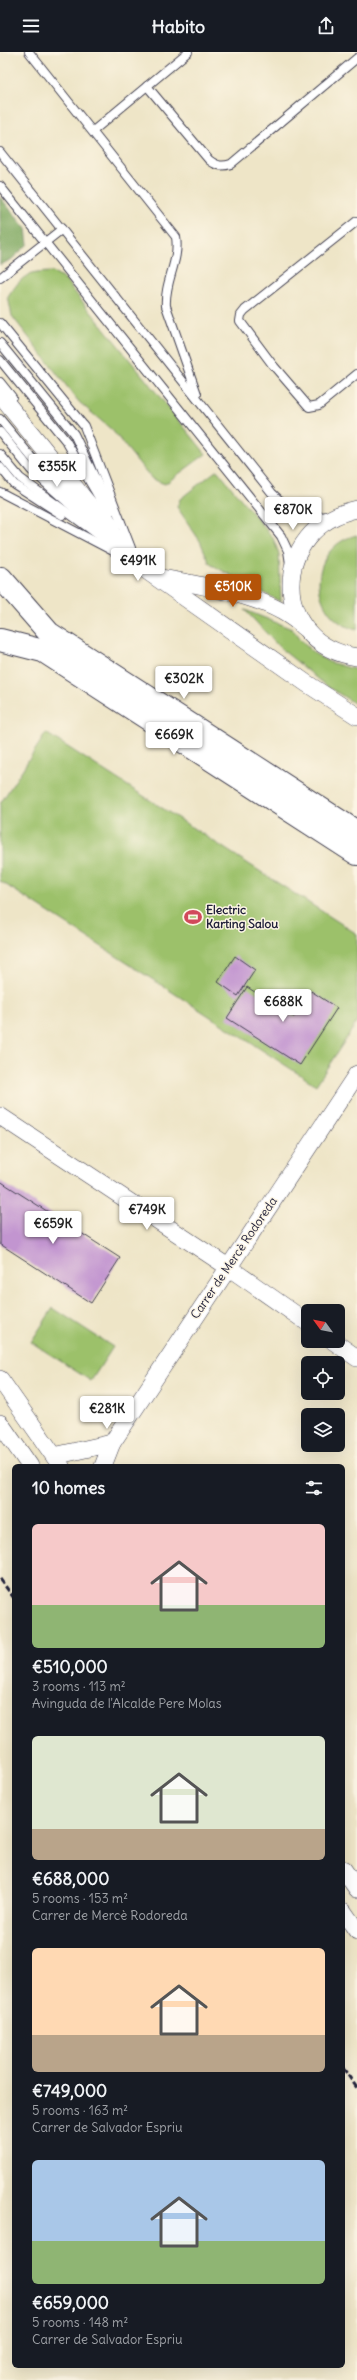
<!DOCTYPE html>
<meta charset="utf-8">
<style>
body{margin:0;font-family:Delius,sans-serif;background:#20242c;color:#f1f3f6;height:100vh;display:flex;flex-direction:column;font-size:15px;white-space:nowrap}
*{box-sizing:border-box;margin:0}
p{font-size:13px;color:#9ea1a6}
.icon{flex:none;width:22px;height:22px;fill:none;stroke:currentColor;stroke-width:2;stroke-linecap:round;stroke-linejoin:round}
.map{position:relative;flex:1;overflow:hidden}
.side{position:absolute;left:12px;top:1412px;width:333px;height:904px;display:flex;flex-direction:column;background:#171b24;border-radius:6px;box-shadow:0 4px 16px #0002}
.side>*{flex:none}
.needle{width:26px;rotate:303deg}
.controls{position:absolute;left:301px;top:1252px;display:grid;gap:8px}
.controls a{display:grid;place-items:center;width:44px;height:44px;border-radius:6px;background:#171b24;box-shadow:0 4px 16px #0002;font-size:20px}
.price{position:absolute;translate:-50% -34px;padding:0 9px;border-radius:4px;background:#fff;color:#222;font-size:13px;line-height:26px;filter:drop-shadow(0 1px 2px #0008)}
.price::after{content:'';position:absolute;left:50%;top:24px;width:12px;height:9px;margin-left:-6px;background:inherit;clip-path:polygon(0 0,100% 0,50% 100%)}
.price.on{background:#b45309;color:#fff}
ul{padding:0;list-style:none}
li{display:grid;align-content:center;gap:8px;height:212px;padding:0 20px}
li span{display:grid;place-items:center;height:124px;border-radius:6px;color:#555}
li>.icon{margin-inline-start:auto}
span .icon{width:72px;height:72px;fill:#fffc;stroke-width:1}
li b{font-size:17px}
h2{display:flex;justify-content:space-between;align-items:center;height:48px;padding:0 20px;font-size:17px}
header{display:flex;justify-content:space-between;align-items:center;height:52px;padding:0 20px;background:#171b24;font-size:18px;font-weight:700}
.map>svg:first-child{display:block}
</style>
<header><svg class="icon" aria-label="menu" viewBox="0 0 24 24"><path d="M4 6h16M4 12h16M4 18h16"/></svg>Habito<svg class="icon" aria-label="share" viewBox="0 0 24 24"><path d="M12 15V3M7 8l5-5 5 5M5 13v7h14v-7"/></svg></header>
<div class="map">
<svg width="357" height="2328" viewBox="0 0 357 2328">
<rect width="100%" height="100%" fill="#fcf5e5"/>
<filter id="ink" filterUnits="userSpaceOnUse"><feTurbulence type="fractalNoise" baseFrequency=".025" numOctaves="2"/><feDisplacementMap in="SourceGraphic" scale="8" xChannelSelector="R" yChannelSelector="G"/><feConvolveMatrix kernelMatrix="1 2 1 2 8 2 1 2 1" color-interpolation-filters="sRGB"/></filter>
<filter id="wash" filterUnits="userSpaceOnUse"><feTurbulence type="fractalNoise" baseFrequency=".012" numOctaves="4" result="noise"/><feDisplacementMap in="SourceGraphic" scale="16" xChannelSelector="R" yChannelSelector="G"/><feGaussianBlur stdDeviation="0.9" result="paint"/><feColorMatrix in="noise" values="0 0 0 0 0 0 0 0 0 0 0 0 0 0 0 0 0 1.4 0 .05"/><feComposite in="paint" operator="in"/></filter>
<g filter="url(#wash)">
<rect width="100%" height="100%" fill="#eee5c7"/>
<g fill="#9cc16b" stroke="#5f7253">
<path d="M 52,220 L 65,228 L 206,402 L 165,432 L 152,427 L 112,378 L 79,350 L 12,264 L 8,245 C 23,223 25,221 52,220 Z"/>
<polygon points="217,418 273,486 279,502 281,550 210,512 200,489 177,455 180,447"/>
<path d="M 357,483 L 357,578 C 307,566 306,495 357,483 Z"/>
<polygon points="245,558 292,577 299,587 315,602 329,610 357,618 357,653 327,634 280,596"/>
<polygon points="46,681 357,882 357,970 316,1033 0,829 0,752"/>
<polygon points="53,1256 113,1295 91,1329 31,1290"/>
</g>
<polygon fill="#7da75f" stroke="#50644d" points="0,145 26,177 28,192 12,207 0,213"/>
<g id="blocks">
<g fill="#c295d0">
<polygon points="235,904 255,918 238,944 218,930"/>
<polygon points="247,935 294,965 311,939 337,956 300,1013 227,966"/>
<polygon points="0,1129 120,1206 91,1251 0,1192"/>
</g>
</g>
</g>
<g filter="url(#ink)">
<use href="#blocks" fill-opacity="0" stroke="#413f50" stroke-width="1"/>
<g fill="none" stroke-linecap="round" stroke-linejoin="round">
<g stroke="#413f50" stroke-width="10">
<g id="lane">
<path d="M 29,0 L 176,185 C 180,209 164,230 166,254 L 197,342"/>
<path d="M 147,34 L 209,108 C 217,114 222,115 231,112 L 357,6"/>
<polyline points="93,79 188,0"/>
<path d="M 0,100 L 272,441 C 288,457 305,468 329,464"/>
<polyline points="0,134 281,484 288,499 290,512"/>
<polyline points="357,169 245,258 241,263 240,269 272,312 309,355 319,353 357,322"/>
<polyline points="0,226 62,177"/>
<polyline points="0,271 84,374 131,496"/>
<polyline points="0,291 74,382 111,459"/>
<polyline points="0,308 66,389 116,475"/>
<polyline points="0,330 12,345"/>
<polyline points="0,367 37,412 85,460"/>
<polyline points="0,380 31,418 104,483"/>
<polyline points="0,402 20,426 119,498"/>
<polyline points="0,415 14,432 62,463"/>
<polyline points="0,440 113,499"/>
</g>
</g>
<g stroke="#413f50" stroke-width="18">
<g id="street">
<polyline points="0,343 137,512 306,631 357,664"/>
<path d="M 357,457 C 269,476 269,592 357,605"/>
<path d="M 162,526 C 203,534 273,544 303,575"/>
<polyline points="0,1064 228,1215 308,1271"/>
<polyline points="333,1289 357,1306"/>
<polyline points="0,1327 61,1414"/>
<polyline points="0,1371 30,1414"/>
<polyline points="112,1391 357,1022"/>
<polyline points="54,1404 112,1391 103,1414"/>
<polyline points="343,1817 357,1837"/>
<polyline points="343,1859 357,1879"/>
</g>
</g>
<g stroke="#413f50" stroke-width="24">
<g id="secondary">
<polyline points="1,526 49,581 357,780"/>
<polyline points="0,588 43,599 357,802"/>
</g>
</g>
<use href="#lane" stroke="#fff" stroke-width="8"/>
<use href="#street" stroke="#fff" stroke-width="17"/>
<use href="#secondary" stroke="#fff" stroke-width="22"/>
<g stroke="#22223b" stroke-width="3" stroke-dasharray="6 3" stroke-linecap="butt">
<polyline points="0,1527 14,1546"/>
<polyline points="343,2016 357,2036"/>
</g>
</g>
</g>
<defs>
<g id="stadium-bare" transform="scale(1.38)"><path d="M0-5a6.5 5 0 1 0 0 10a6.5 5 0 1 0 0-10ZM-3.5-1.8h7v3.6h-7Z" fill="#d1495b" stroke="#fcf5e5" stroke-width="2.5" paint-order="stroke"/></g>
</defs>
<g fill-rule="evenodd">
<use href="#stadium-bare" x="193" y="865"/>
</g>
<g text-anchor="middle" stroke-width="3" stroke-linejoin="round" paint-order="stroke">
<g font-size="12" font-weight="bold" fill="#22223b" stroke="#fcf5e5" text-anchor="start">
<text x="206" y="862">Electric<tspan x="206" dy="14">Karting Salou</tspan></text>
</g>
<g font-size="12" fill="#22223b" stroke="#fcf5e5">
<text transform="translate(234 1206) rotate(-56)" y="4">Carrer de Mercè Rodoreda</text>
</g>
</g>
</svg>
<div class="controls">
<a><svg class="needle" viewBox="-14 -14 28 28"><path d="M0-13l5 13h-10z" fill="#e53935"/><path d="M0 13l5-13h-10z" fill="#9ea1a6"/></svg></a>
<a><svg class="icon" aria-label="locate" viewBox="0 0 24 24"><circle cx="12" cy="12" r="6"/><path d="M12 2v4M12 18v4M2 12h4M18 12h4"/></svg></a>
<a><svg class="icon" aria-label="layers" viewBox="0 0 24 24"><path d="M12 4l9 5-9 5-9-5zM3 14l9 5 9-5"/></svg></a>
</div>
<b class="price" style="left:57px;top:436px">€355K</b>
<b class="price" style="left:293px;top:479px">€870K</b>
<b class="price" style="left:138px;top:530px">€491K</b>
<b class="price on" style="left:233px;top:556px">€510K</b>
<b class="price" style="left:184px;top:648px">€302K</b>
<b class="price" style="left:174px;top:704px">€669K</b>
<b class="price" style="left:283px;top:971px">€688K</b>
<b class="price" style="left:147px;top:1179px">€749K</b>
<b class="price" style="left:53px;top:1193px">€659K</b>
<b class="price" style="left:107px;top:1378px">€281K</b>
<section class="side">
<h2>10 homes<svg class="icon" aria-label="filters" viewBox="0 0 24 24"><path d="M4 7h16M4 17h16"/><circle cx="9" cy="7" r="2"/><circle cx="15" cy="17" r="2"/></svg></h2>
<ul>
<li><span style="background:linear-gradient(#f6c9c9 65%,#8fb573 0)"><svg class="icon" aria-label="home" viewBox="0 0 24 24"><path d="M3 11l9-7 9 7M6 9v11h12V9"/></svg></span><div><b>€510,000</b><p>3 rooms · 113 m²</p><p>Avinguda de l'Alcalde Pere Molas</p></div></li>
<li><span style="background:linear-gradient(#dfe7d0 75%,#b9a48a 0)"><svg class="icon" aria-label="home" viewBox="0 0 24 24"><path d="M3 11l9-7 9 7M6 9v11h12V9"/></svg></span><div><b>€688,000</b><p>5 rooms · 153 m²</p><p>Carrer de Mercè Rodoreda</p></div></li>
<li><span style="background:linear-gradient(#ffd9b3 70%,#b9a48a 0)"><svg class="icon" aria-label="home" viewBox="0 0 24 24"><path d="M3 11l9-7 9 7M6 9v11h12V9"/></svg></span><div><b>€749,000</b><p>5 rooms · 163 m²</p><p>Carrer de Salvador Espriu</p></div></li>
<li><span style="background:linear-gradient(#a9c7e8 65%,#8fb573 0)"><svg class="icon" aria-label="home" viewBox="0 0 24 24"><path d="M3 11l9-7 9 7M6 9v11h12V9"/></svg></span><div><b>€659,000</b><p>5 rooms · 148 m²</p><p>Carrer de Salvador Espriu</p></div></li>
</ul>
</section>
</div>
